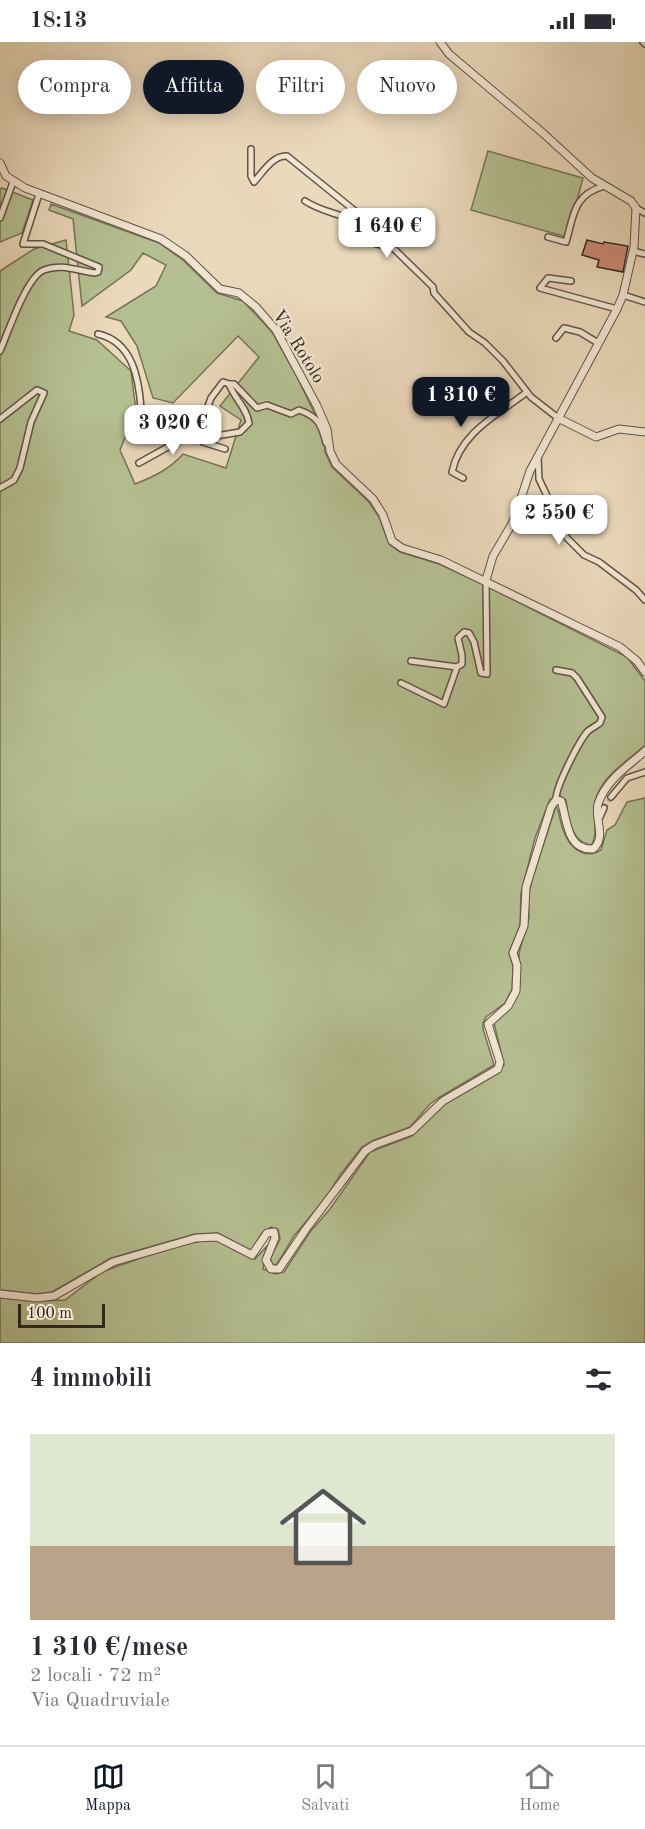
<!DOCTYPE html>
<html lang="it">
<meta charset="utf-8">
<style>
body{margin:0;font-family:"Old Standard TT",serif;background:#f7f7f7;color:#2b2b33;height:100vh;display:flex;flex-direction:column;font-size:22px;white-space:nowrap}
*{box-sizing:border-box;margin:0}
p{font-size:20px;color:#7c7c81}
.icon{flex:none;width:33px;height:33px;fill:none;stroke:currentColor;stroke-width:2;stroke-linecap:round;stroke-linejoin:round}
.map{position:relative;height:1301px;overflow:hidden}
.panel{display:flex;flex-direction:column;background:#fff;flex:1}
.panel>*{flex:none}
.guide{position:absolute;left:18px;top:18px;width:609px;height:54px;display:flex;gap:12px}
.scale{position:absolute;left:18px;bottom:15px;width:87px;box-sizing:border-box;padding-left:6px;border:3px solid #32281c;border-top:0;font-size:16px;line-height:21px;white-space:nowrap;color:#32281c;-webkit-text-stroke:4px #f2e6d3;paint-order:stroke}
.price{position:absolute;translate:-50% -51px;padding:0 14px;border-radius:12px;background:#fff;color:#222;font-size:20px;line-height:39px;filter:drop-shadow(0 2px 3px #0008)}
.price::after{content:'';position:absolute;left:50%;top:36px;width:18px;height:14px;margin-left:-9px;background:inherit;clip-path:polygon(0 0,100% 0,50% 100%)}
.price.current{background:#111827;color:#fff}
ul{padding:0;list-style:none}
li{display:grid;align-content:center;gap:12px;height:318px;padding:0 30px}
li span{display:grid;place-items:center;height:186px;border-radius:0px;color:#555}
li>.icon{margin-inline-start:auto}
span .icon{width:108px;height:108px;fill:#fffc;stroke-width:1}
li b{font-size:26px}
h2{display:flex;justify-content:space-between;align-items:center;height:72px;padding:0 30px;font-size:26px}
.tag{padding:0 21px;border-radius:27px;background:#fff;box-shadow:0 3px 15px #0003;font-size:21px;line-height:54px}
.tag.current{background:#111827;color:#fff}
.status{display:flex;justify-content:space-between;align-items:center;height:42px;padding:0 30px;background:#fff;direction:ltr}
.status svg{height:16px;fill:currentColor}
.dock{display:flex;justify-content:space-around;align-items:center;height:84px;border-top:2px solid #e1e1e2;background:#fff;font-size:16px;color:#7c7c81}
.dock a{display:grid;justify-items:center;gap:3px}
.dock .current{color:#111827}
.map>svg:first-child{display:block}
</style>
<div class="status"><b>18:13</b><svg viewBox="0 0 49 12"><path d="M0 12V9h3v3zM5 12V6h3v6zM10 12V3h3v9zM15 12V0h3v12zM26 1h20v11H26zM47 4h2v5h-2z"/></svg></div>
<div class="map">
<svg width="645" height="1301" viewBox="0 0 645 1301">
<rect width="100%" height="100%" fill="#ebd9bc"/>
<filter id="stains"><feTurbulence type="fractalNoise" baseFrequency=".00333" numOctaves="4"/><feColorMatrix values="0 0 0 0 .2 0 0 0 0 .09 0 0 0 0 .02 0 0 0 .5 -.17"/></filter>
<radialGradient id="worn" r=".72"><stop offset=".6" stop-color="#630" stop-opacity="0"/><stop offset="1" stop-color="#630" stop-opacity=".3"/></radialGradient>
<g fill="#b5c092" stroke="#747457" stroke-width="1.5">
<polygon points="488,109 583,136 567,195 471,168"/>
<polygon points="2,146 33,158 22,191 0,200 0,147"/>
<path d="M 51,162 L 159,201 L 183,218 L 217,251 L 243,259 L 272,290 L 297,335 L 323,389 L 325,410 L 332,425 L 369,460 L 379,475 L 389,502 L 400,510 L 439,522 L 484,543 L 627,615 L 645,639 L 645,703 C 628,719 606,731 597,753 C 590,769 600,792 591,803 C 571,800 568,775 566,758 L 559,753 L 550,757 L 535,796 L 521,851 L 520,883 L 509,911 L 513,924 L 512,947 L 505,961 L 486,975 L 483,981 L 483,987 L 494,1023 L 440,1055 L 430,1062 L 410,1085 L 372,1099 L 362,1105 L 340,1133 L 328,1153 L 294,1194 L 277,1222 L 273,1223 L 270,1217 L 280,1197 L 278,1187 L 271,1185 L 261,1192 L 251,1209 L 218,1191 L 195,1192 L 111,1216 L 52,1250 L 37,1252 L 0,1248 L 0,229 L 34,207 L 66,198 L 74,273 L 69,289 L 97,298 L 131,329 L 136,369 L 120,408 L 135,442 C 153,435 170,427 183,412 L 226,426 L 241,378 L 220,364 L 259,315 L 238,294 L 173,361 L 153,356 L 137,304 L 121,279 L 106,275 L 156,244 L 166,223 L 143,211 L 131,228 L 82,264 L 73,177 L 49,168 Z"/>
<path d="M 645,756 L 645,1301 L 0,1301 L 0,1254 L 38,1259 L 65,1258 L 102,1230 L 174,1204 L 208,1198 L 216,1198 L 255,1217 L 266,1205 L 263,1227 L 276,1232 L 284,1230 L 310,1190 L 330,1167 L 370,1110 L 412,1094 L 446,1061 L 482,1040 L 499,1029 L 504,1023 L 494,981 L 519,948 L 519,911 L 529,876 L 528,855 L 533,835 L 556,764 C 559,768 559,774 561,781 C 566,801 580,820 601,808 L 607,788 L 615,783 L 627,760 Z"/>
</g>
<polygon fill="#cd8a78" stroke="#32281c" stroke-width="1.5" points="587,198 603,202 604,200 628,204 623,230 597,225 599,218 582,213"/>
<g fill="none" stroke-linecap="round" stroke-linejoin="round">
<polyline stroke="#c6b69c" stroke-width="5" stroke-dasharray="5 2.5" stroke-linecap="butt" points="604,766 611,755"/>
<g stroke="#605444" stroke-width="8">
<g id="minor">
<polyline points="643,0 645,2"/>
<path d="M 251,107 L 251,134 L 254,140 C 263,130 273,113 287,114 L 365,177 L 363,186 L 376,202 L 391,204 L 433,245 L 434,251 L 469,290 L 485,301 L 503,319 L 531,355 L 558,376"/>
<path d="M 305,159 C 327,173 341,169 363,186"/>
<polyline points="636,166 645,171"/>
<polyline points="0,176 13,140"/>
<path d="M 548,195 L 566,200 C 574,173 573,153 604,144"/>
<polyline points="633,209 645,212"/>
<polyline points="571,239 548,236 540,246 617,267"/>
<polyline points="623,253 645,260"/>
<path d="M 98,292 C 133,300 139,337 141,367 L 163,378 L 165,368 L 199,377 L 204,375 L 211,356 L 223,340 L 229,342"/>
<polyline points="556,296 564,286 580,290 598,301"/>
<path d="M 0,309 C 8,291 26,235 44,228 C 61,221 78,229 95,231 L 98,230 L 99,225 L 43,202 L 23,202 L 39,152"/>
<polyline points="131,376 136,388 152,393 180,397"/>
<polyline points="0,377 37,348 44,351 31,380 20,426 14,438 0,446"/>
<path d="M 225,407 L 203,400 L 204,396 L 240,390 L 249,381 C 247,366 234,356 229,342 L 234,342 L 257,366 L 267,363 L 291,372 L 299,368 C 318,375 321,381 326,401 L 329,403"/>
<polyline points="538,414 539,437 567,496 584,513 599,520 636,548 645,558"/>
<polyline points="139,421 184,396 204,396"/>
<path d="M 463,436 L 452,430 C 460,391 497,373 527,350"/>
<polyline points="411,619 457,625"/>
<path d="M 556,628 L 572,631 L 577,636 L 602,675 L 600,681 C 596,684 592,686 588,689 C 579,699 555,746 556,758"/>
<polyline points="401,641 444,662 457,625 462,622 462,613 458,596 464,590 469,591 474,600 481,631 487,632 486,538"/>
<polyline points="611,755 627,736 645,730"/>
<polyline points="598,776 600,775 604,766"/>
</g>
</g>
<g stroke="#605444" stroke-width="9">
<g id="tertiary">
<polyline points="440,0 449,12 544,92 592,136 631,159 636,166 634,205 623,253 617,267 530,429 513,480 493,514 486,538"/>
<polyline points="0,121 6,134 25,146 161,197 186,214 220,247 239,251 256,265 276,288 317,364 327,387 330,409 336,422 373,457 383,473 392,499 402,506 441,518 620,605 637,619 645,630"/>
<polyline points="558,376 596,395 619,387 645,390"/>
<path d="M 0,1252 L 37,1256 L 54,1254 L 113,1220 L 196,1196 L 217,1195 L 252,1213 L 267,1191 L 274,1190 L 275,1196 L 266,1218 L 271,1227 L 279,1227 L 306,1187 L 365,1109 L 374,1103 L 412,1089 L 443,1059 L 498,1027 L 500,1020 L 488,982 L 508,964 L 516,949 L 517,923 L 513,911 L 524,884 L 526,845 L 551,765 L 556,758 L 561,759 C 567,775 566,809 593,807 C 607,796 594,776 598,762 C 606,738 627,725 645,709"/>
</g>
</g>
<use href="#minor" stroke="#f2e6d3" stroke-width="5"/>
<use href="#tertiary" stroke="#f2e6d3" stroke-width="7"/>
</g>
<g text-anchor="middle" stroke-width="4.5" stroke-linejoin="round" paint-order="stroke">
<g font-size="18" fill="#32281c" stroke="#f2e6d3">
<text transform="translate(299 304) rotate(58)" y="6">Via Rotolo</text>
</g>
</g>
<rect width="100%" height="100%" filter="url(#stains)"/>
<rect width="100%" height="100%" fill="url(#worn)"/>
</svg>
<div class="scale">100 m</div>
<b class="price" style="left:387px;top:217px">1 640 €</b>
<b class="price current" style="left:461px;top:386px">1 310 €</b>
<b class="price" style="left:173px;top:414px">3 020 €</b>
<b class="price" style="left:559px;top:504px">2 550 €</b>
<div class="guide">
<a class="tag">Compra</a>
<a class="tag current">Affitta</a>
<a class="tag">Filtri</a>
<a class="tag">Nuovo</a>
</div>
</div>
<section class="panel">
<h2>4 immobili<svg class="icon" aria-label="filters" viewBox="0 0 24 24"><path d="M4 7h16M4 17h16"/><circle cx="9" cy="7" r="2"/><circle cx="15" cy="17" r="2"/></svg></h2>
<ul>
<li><span style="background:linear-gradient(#dfe7d0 60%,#b9a48a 0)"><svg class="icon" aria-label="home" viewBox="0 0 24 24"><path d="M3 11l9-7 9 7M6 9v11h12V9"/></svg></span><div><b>1 310 €/mese</b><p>2 locali · 72 m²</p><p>Via Quadruviale</p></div></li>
</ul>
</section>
<nav class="dock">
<a class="current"><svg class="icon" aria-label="map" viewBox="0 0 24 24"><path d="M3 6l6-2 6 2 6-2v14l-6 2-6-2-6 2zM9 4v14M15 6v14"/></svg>Mappa</a>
<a><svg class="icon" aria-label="saved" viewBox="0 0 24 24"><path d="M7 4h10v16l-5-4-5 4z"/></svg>Salvati</a>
<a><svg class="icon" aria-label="home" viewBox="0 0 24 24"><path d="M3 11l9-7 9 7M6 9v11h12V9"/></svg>Home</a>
</nav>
